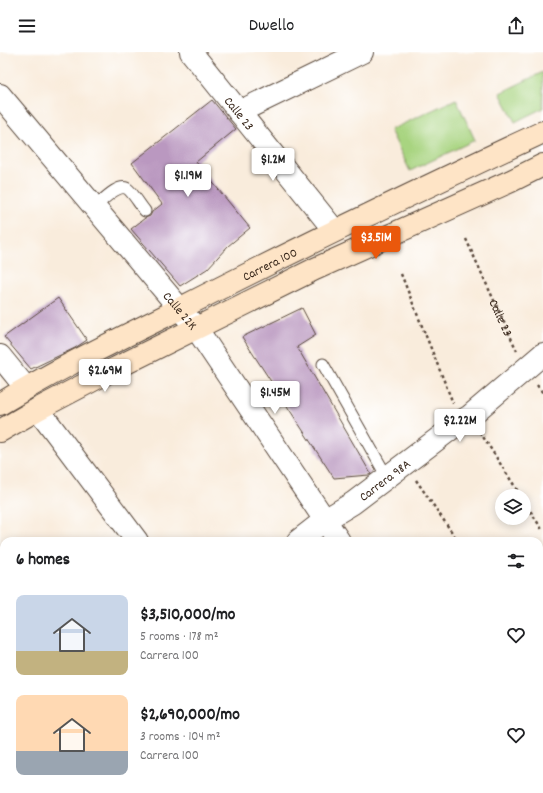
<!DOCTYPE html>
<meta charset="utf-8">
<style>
body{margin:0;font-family:Dekko,sans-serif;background:#f2f2f2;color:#202124;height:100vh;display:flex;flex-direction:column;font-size:15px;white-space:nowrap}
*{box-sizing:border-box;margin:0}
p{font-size:13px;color:#757577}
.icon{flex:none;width:22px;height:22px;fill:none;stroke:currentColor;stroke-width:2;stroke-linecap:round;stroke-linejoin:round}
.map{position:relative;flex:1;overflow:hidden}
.drawer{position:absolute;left:0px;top:485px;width:543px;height:256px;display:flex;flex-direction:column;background:#fff;border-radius:12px 12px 0 0;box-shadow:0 2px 10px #0003}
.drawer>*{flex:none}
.buttons{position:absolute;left:495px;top:437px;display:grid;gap:8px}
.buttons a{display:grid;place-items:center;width:36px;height:36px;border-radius:50%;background:#fff;box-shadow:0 2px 10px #0003;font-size:20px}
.price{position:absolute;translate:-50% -34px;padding:0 9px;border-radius:4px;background:#fff;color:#222;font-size:13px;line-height:26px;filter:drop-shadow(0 1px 2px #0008)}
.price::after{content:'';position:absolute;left:50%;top:24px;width:12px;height:9px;margin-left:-6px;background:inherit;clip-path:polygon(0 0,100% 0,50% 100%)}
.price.active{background:#ea580c;color:#fff}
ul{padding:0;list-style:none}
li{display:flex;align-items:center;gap:12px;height:100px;padding:0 16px}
li span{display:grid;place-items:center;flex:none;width:112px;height:80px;border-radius:8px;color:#555}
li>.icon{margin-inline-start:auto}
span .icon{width:48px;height:48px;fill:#fffc;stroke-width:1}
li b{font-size:17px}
h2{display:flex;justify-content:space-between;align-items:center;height:48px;padding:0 16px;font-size:17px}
header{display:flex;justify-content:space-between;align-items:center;height:52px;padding:0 16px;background:#fff;font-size:18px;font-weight:600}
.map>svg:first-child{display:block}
</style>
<header><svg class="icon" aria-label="menu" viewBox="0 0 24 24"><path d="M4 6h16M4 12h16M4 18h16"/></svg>Dwello<svg class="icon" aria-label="share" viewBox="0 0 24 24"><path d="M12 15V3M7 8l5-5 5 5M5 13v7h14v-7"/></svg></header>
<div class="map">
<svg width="543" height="741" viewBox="0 0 543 741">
<rect width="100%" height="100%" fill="#fff"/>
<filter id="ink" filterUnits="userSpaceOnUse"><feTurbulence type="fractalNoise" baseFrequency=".025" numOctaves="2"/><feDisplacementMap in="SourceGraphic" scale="8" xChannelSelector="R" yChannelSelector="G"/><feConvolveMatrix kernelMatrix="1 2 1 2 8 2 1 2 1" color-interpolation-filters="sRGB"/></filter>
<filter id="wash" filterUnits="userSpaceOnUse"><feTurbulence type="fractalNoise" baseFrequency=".012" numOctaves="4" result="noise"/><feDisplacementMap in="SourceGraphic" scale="16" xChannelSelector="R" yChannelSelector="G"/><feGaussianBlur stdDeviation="0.9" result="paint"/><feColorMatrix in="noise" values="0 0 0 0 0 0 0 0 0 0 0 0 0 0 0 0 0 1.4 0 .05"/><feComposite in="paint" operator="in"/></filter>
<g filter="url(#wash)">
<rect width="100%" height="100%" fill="#f9ecdc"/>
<g fill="#a8d480" stroke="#727f4f">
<polygon points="543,20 543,56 515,70 500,41"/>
<polygon points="456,47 475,88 410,119 390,78"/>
</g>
<g id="blocks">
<g fill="#ba98c0">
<polygon points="212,48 236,77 196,110 250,176 228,194 207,217 180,234 131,177 145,166 150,164 152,160 162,152 132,111"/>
<polygon points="58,246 87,288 75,296 31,317 4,285"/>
<polygon points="302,256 316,283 297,295 371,422 369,423 334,426 242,285"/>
</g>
</g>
</g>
<g filter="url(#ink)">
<use href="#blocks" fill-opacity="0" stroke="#58473a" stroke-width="1"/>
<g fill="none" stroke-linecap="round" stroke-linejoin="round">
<g stroke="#58473a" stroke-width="13">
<g id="lane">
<path d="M 95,155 C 102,149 120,129 129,138 C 135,144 140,153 145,159"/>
<polyline points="323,312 387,425"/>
</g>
</g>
<g stroke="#58473a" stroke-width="24">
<g id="street">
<path id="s2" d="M 191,0 L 334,178"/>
<path id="s3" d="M 0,43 L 196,276 L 339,489"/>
<polyline points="239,60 362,0"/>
<polyline points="0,304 26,336"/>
<polyline points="38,357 137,489"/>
<path id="s4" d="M 298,489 L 325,468 L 353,451 L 460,370 L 470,364 L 543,302"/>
<polyline points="0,700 4,706"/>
<polyline points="0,728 4,725"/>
<polyline points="24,737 27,741"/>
<polyline points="352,737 356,741"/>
<polyline points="517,737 520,741"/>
<polyline points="183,741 188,737"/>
</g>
</g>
<g stroke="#58473a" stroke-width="24">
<g id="secondary">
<path id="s5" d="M 0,352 C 58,316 120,287 181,256 C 300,195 421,137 543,80"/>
<polyline points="0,379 38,357 116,316 315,217 511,129 543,113"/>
</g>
</g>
<g stroke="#58473a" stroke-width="2.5" stroke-dasharray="3 3" stroke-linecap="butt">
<path id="s1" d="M 466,187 L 517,299"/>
<polyline points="401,222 453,351"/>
<polyline points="537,333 543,341"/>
<polyline points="480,380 521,444"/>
<polyline points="416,428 458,489"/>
<polyline points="524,449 543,479"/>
</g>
<use href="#lane" stroke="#fff" stroke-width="11"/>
<use href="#street" stroke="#fff" stroke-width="22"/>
<use href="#secondary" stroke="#fee4c6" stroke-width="22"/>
</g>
</g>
<g text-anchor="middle" stroke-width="4" stroke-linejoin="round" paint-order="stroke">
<g font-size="13" fill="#3b2a1e" stroke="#fff">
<text dy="5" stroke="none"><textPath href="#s2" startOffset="78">Calle 23</textPath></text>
<text dy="5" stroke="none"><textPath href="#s5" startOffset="304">Carrera 100</textPath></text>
<text dy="5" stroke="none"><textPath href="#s3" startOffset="281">Calle 22K</textPath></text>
<text dy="5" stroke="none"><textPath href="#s1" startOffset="86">Calle 23</textPath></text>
<text dy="5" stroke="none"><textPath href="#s4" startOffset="106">Carrera 98A</textPath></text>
</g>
</g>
</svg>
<div class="buttons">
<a><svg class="icon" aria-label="layers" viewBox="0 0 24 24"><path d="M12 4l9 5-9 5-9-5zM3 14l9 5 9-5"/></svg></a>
</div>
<b class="price" style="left:273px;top:130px">$1.2M</b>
<b class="price" style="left:188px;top:146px">$1.19M</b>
<b class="price active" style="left:376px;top:208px">$3.51M</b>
<b class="price" style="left:105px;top:341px">$2.69M</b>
<b class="price" style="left:275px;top:363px">$1.45M</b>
<b class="price" style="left:460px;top:391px">$2.22M</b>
<section class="drawer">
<h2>6 homes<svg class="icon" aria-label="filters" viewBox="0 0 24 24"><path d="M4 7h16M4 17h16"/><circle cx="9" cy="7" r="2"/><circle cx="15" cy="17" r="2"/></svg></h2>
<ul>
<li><span style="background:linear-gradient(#c9d6e8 70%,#c2b280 0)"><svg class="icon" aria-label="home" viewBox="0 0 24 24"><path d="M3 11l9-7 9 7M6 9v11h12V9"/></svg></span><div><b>$3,510,000/mo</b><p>5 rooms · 178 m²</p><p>Carrera 100</p></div><svg class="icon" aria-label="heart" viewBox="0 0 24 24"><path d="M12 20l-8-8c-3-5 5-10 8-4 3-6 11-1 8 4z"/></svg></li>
<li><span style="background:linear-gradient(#ffd9b3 70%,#9aa5b1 0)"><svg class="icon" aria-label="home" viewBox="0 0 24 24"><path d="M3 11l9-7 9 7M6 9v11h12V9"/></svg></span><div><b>$2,690,000/mo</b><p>3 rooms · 104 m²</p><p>Carrera 100</p></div><svg class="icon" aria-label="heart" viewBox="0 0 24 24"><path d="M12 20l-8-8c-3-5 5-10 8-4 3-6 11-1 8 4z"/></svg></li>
</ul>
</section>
</div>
